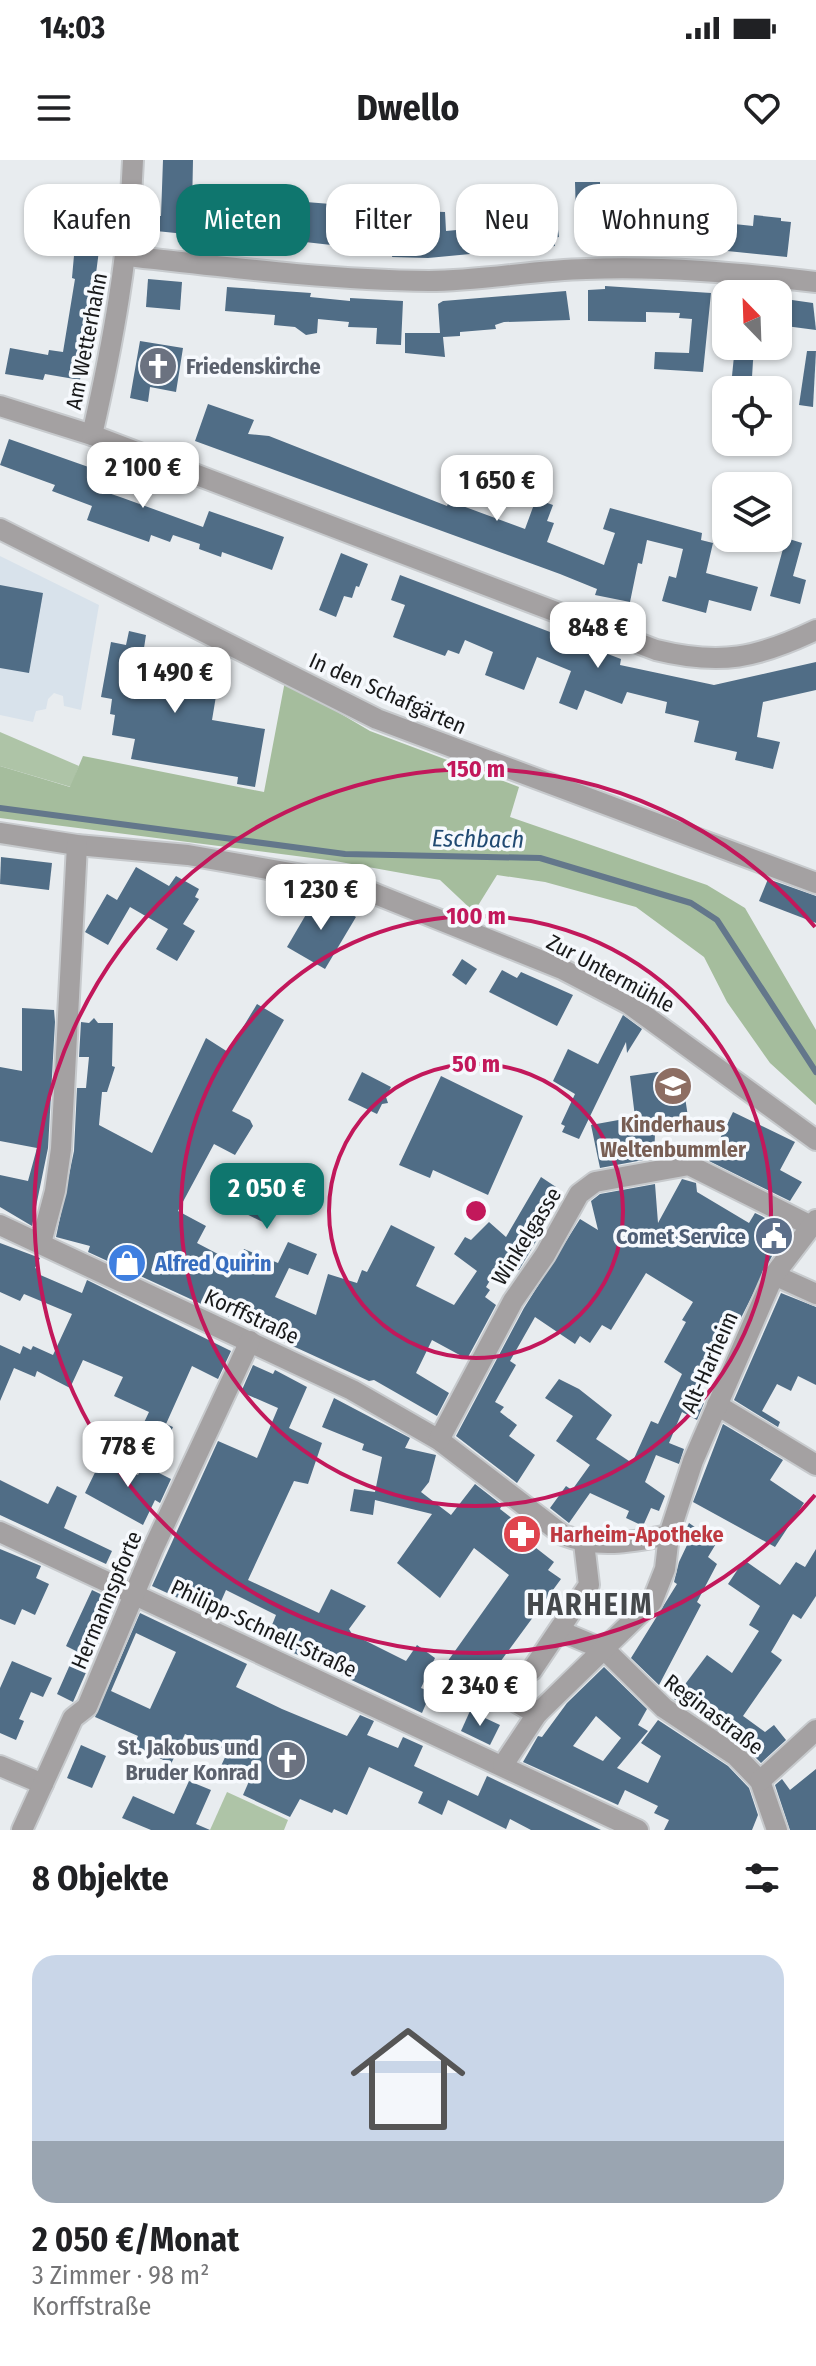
<!DOCTYPE html>
<html lang="de">
<meta charset="utf-8">
<style>
body{margin:0;font-family:"Fira Sans Condensed",sans-serif;background:#f6f6f6;color:#202124;height:100vh;display:flex;flex-direction:column;font-size:30px;white-space:nowrap}
*{box-sizing:border-box;margin:0}
p{font-size:26px;color:#757577}
.icon{flex:none;width:44px;height:44px;fill:none;stroke:currentColor;stroke-width:2;stroke-linecap:round;stroke-linejoin:round}
.map{position:relative;height:1670px;overflow:hidden}
.drawer{display:flex;flex-direction:column;background:#fff;flex:1}
.drawer>*{flex:none}
.banner{position:absolute;left:24px;top:24px;width:768px;height:72px;display:flex;gap:16px}
.needle{width:52px;rotate:337deg}
.tools{position:absolute;left:712px;top:120px;display:grid;gap:16px}
.tools a{display:grid;place-items:center;width:80px;height:80px;border-radius:16px;background:#fff;box-shadow:0 2px 6px #0004;font-size:40px}
.price{position:absolute;translate:-50% -68px;padding:0 18px;border-radius:16px;background:#fff;color:#222;font-size:26px;line-height:52px;filter:drop-shadow(0 2px 4px #0008)}
.price::after{content:'';position:absolute;left:50%;top:48px;width:24px;height:18px;margin-left:-12px;background:inherit;clip-path:polygon(0 0,100% 0,50% 100%)}
.price.active{background:#0f766e;color:#fff}
ul{padding:0;list-style:none}
li{display:grid;align-content:center;gap:16px;height:424px;padding:0 32px}
li span{display:grid;place-items:center;height:248px;border-radius:24px;color:#555}
li>.icon{margin-inline-start:auto}
span .icon{width:144px;height:144px;fill:#fffc;stroke-width:1}
li b{font-size:34px}
h2{display:flex;justify-content:space-between;align-items:center;height:96px;padding:0 32px;font-size:34px}
.tag{padding:0 28px;border-radius:24px;background:#fff;box-shadow:0 2px 6px #0004;font-size:28px;line-height:72px}
.tag.active{background:#0f766e;color:#fff}
.status{display:flex;justify-content:space-between;align-items:center;height:56px;padding:0 40px;background:#fff;direction:ltr}
.status svg{height:22px;fill:currentColor}
header{display:flex;justify-content:space-between;align-items:center;height:104px;padding:0 32px;background:#fff;font-size:36px;font-weight:700}
.map>svg:first-child{display:block}
</style>
<div class="status"><b>14:03</b><svg viewBox="0 0 49 12"><path d="M0 12V9h3v3zM5 12V6h3v6zM10 12V3h3v9zM15 12V0h3v12zM26 1h20v11H26zM47 4h2v5h-2z"/></svg></div>
<header><svg class="icon" aria-label="menu" viewBox="0 0 24 24"><path d="M4 6h16M4 12h16M4 18h16"/></svg>Dwello<svg class="icon" aria-label="heart" viewBox="0 0 24 24"><path d="M12 20l-8-8c-3-5 5-10 8-4 3-6 11-1 8 4z"/></svg></header>
<div class="map">
<svg width="816" height="1670" viewBox="0 0 816 1670">
<rect width="100%" height="100%" fill="#e8ecef"/>
<polygon fill="#d8e2eb" points="0,396 99,445 81,550 64,546 63,536 54,533 48,539 46,549 36,551 33,562 0,555"/>
<g fill="#aec4a7">
<polygon points="0,572 79,606 71,627 0,606"/>
<polygon points="227,1632 288,1660 284,1670 210,1670"/>
</g>
<polygon fill="#a5bd9d" points="285,521 370,571 519,627 510,657 707,725 745,748 816,870 816,945 770,903 727,842 704,797 636,747 545,722 497,715 474,752 440,720 335,701 0,658 0,606 70,627 83,596 264,632"/>
<g fill="none" stroke-linecap="round" stroke-linejoin="round">
<polyline stroke="#63778b" stroke-width="6" points="0,648 345,694 540,698 691,743 717,760 816,912"/>
</g>
<g fill="#506d86" fill-rule="evenodd">
<polygon points="163,0 193,0 192,49 197,49 195,75 156,71 157,56 161,56"/>
<polygon points="575,22 600,22 600,57 576,57"/>
<polygon points="76,25 107,28 93,137 96,138 80,220 45,214 43,220 5,214 10,188 48,195 49,190 63,192 75,119 72,118 75,84 71,84"/>
<polygon points="293,41 369,47 368,62 373,62 372,66 414,68 414,51 445,52 446,71 478,68 499,74 498,69 557,62 559,77 554,78 555,86 428,98 392,97 393,92 305,82 234,79 237,49 260,51 260,58 291,62"/>
<polygon points="641,45 665,45 665,52 688,53 687,59 753,66 754,55 781,58 781,61 791,62 787,97 678,86 588,86 588,60 641,60"/>
<polygon points="148,119 182,122 180,150 146,147"/>
<polygon points="605,126 711,133 703,212 654,209 655,192 689,193 692,159 679,158 680,153 646,152 646,162 588,161 588,130 605,129"/>
<polygon points="227,127 311,133 310,137 350,141 350,138 403,141 401,185 376,184 377,168 348,167 349,162 318,159 317,173 306,175 295,167 274,165 275,155 225,151"/>
<polygon points="566,131 570,160 504,162 495,165 496,169 460,172 460,176 443,177 445,197 405,193 405,173 440,173 438,144 443,141"/>
<polygon points="778,138 813,143 816,170 778,165"/>
<polygon points="140,181 183,188 176,232 150,227 148,242 130,238"/>
<polygon points="735,186 754,186 752,217 732,216"/>
<polygon points="807,191 816,191 813,247 799,245"/>
<polygon points="208,244 254,260 248,274 269,276 447,346 449,341 525,369 536,339 553,345 547,361 554,363 547,382 604,405 615,373 603,369 610,348 702,373 701,380 713,383 706,413 758,427 751,451 709,440 706,453 662,441 669,416 676,418 683,389 647,380 642,404 638,403 630,442 595,435 597,429 560,414 195,281"/>
<polygon points="9,279 97,310 91,327 123,338 203,367 209,351 284,377 272,410 222,392 221,397 199,389 200,384 173,375 170,382 151,375 149,382 87,360 92,346 52,331 55,325 0,305"/>
<polygon points="786,378 802,383 793,416 806,420 800,444 770,436"/>
<polygon points="341,393 368,404 359,427 356,426 352,438 344,436 336,457 319,450"/>
<polygon points="400,415 621,499 620,505 714,525 816,502 816,530 763,542 757,577 780,582 773,609 735,600 737,592 694,582 699,561 665,553 667,542 627,532 622,544 585,530 577,550 559,543 571,511 537,497 524,530 485,515 493,492 465,480 459,494 448,490 445,496 393,477 405,445 391,440"/>
<polygon points="0,425 43,433 29,513 0,508"/>
<polygon points="129,471 146,475 144,488 165,492 164,497 201,503 198,527 217,530 212,560 265,569 255,627 237,624 238,617 131,599 135,579 112,575 115,555 110,554 112,539 101,537 111,482 126,485"/>
<polygon points="1,697 52,703 49,730 0,724"/>
<polygon points="136,707 169,726 176,716 199,729 195,737 199,739 183,764 195,771 177,801 156,789 168,769 130,747 108,785 85,772 107,734 117,740"/>
<polygon points="768,719 816,736 816,763 759,741"/>
<polygon points="318,734 356,757 325,809 287,787"/>
<polygon points="462,799 477,809 466,825 452,815"/>
<polygon points="502,810 517,818 521,812 573,835 557,866 489,832"/>
<polygon points="257,844 284,860 232,951 250,960 253,966 235,995 214,984 178,1051 206,1066 197,1083 237,1104 244,1089 278,1103 288,1082 317,1094 308,1115 289,1108 275,1137 316,1155 328,1114 357,1123 362,1110 367,1112 391,1065 435,1087 416,1126 454,1145 477,1111 454,1094 465,1077 471,1080 489,1062 506,1077 541,1017 556,1027 547,1040 557,1046 519,1110 503,1099 486,1127 490,1130 485,1137 496,1145 467,1199 432,1180 416,1213 449,1233 437,1256 374,1220 369,1221 88,1092 90,1086 56,1077 74,991 77,928 86,928 89,897 79,897 81,862 89,863 94,858 98,863 113,863 112,906 115,907 107,932 102,932 99,965 152,993 206,878 228,892"/>
<polygon points="22,848 54,850 55,862 48,988 32,1066 0,1047 0,1015 28,1021 37,988 0,981 0,907 22,911"/>
<polygon points="623,855 642,869 627,893 626,882 579,979 562,972 565,966 561,964 575,934 553,921 568,889 598,904"/>
<polygon points="672,910 674,925 683,924 690,970 655,974 654,998 600,1008 591,965 635,957 630,916"/>
<polygon points="362,912 391,927 386,937 388,943 382,944 377,954 348,940"/>
<polygon points="441,916 523,956 488,1035 433,1010 430,1018 399,1005"/>
<polygon points="733,952 795,982 780,1010 802,1022 790,1041 709,1001"/>
<polygon points="682,1019 696,1023 697,1032 749,1063 755,1053 786,1068 740,1160 693,1237 704,1243 697,1260 682,1252 669,1283 684,1289 679,1304 656,1295 645,1322 665,1336 659,1351 651,1348 643,1366 626,1358 629,1351 590,1333 569,1363 550,1348 566,1326 572,1330 590,1305 556,1281 573,1256 545,1238 559,1219 579,1229 612,1255 596,1279 632,1303 651,1261 658,1264 682,1214 664,1202 686,1162 682,1160 693,1142 646,1113 611,1170 602,1165 590,1183 580,1176 575,1184 535,1157 510,1201 516,1205 495,1242 504,1247 500,1252 517,1265 509,1276 535,1295 517,1323 456,1276 524,1148 580,1059 598,1070 591,1041 600,1034 655,1024 658,1063"/>
<polygon points="246,1026 278,1042 267,1064 234,1048"/>
<polygon points="0,1083 40,1098 35,1108 40,1110 38,1114 82,1133 87,1120 231,1191 218,1219 192,1206 166,1264 173,1267 165,1284 139,1273 149,1252 114,1236 123,1217 83,1200 70,1228 37,1211 35,1217 14,1208 0,1241 0,1185 20,1194 23,1186 31,1190 33,1186 53,1195 72,1154 24,1134 20,1141 0,1132"/>
<polygon points="781,1133 816,1147 816,1225 798,1216 791,1231 777,1224 762,1251 780,1262 778,1267 734,1240"/>
<polygon points="253,1205 273,1214 275,1210 307,1227 289,1268 322,1283 308,1324 294,1321 248,1420 319,1453 331,1429 366,1446 349,1469 352,1474 406,1501 417,1485 435,1498 421,1528 431,1532 422,1553 266,1480 276,1455 226,1430 215,1455 152,1426 218,1281 257,1298 278,1248 241,1232"/>
<polygon points="334,1238 410,1278 405,1288 436,1295 429,1322 421,1332 451,1355 475,1324 502,1345 500,1349 530,1372 531,1384 554,1402 548,1410 561,1419 481,1528 445,1505 509,1415 474,1388 440,1438 397,1403 432,1354 375,1340 373,1355 350,1351 354,1329 375,1332 382,1297 362,1290 364,1284 322,1267"/>
<polygon points="723,1264 783,1300 770,1320 804,1343 775,1387 693,1342"/>
<polygon points="102,1298 138,1315 143,1305 171,1319 160,1343 155,1340 143,1365 85,1333"/>
<polygon points="0,1320 48,1344 57,1326 77,1336 64,1368 112,1391 106,1404 0,1355"/>
<polygon points="689,1363 717,1382 708,1397 717,1404 697,1442 701,1445 659,1525 631,1498 677,1424 674,1422 679,1402 688,1383 682,1378"/>
<polygon points="0,1389 41,1406 36,1418 49,1424 35,1455 22,1449 15,1465 0,1459"/>
<polygon points="816,1389 816,1436 801,1459 793,1454 771,1492 782,1500 743,1556 765,1572 774,1565 786,1580 761,1603 743,1585 674,1539 707,1495 732,1513 759,1471 749,1465 760,1446 728,1424 744,1400 780,1425 796,1402 805,1407"/>
<polygon points="92,1430 117,1442 73,1542 57,1534 76,1491 66,1486"/>
<path d="M 140,1453 L 247,1504 L 236,1527 L 282,1549 L 347,1576 L 360,1555 L 374,1561 L 367,1575 L 398,1588 L 403,1577 L 423,1586 L 414,1606 L 478,1636 L 487,1616 L 601,1670 L 531,1670 L 510,1659 L 506,1669 L 448,1640 L 442,1655 L 418,1643 L 423,1632 L 369,1607 L 347,1655 L 334,1649 L 332,1653 L 300,1639 L 290,1657 L 243,1635 L 250,1619 L 221,1606 L 227,1593 L 185,1574 L 171,1604 L 134,1585 L 138,1576 L 95,1557 ZM 136,1473 L 176,1492 L 150,1549 L 111,1531 Z"/>
<polygon points="12,1501 52,1518 43,1537 31,1532 19,1559 24,1561 16,1580 0,1573 0,1528"/>
<path d="M 604,1507 L 647,1549 L 638,1565 L 648,1571 L 617,1608 L 648,1623 L 661,1596 L 641,1583 L 658,1560 L 728,1606 L 749,1628 L 758,1655 L 752,1670 L 664,1670 L 669,1660 L 654,1653 L 658,1646 L 625,1630 L 618,1645 L 523,1602 L 538,1576 L 542,1577 L 567,1543 ZM 596,1556 L 621,1578 L 603,1601 L 573,1586 Z"/>
<polygon points="470,1551 500,1565 490,1585 461,1571"/>
<polygon points="81,1585 106,1596 92,1628 67,1618"/>
<polygon points="816,1609 816,1670 790,1670 775,1625 782,1619 790,1630"/>
<polygon points="189,1621 211,1630 196,1664 210,1670 151,1670 122,1658 133,1636 174,1654"/>
</g>
<g fill="none" stroke-linecap="round" stroke-linejoin="round">
<g stroke="#c7cacd" stroke-width="24">
<g id="street">
<path d="M 127,96 C 227,107 328,120 429,121 C 482,121 534,110 586,109 C 663,106 740,113 816,122"/>
<path d="M 0,246 L 92,275 L 656,490 C 721,506 757,498 816,470"/>
<path d="M 92,275 C 113,183 129,94 133,0"/>
<polyline points="0,369 377,559 816,723"/>
<polyline points="0,673 77,685 188,695 348,723 562,809 629,844 816,980"/>
<path d="M 0,1065 L 352,1230 L 439,1280 L 563,1375 C 599,1389 632,1382 669,1375"/>
<polyline points="41,1083 55,1031 61,989 77,685"/>
<polyline points="774,1115 816,1134"/>
<polyline points="717,1245 816,1305"/>
<polyline points="439,1280 513,1141 545,1095 579,1034 595,1022 689,1005 811,1066"/>
<polyline points="0,1372 638,1670"/>
<polyline points="560,1471 605,1490 664,1548 736,1596 760,1621 777,1670"/>
<polyline points="537,1554 495,1530 532,1510 589,1425 584,1383"/>
<polyline points="503,1605 537,1554 652,1442 665,1409 669,1375 693,1301 774,1115 816,1060"/>
<polyline points="0,1606 43,1624"/>
<polyline points="760,1621 816,1570"/>
<polyline points="22,1670 73,1558 87,1547 153,1389 250,1181"/>
</g>
</g>
<use href="#street" stroke="#a4a1a2" stroke-width="20"/>
</g>
<g fill="none" stroke="#c2185b" stroke-width="4">
<circle cx="476" cy="1051" r="147"/>
<circle cx="476" cy="1051" r="295"/>
<path d="M815 1335A442 442 0 1 1 815 767"/>
</g>
<defs>
<g id="church-disc" transform="scale(2)"><circle r="9.5" fill="#6b7280" stroke="#f6f9fd"/><path d="M-1.2-6h2.4v3.5h3.3v2.4h-3.3V6h-2.4V-.1h-3.3v-2.4h3.3Z" fill="#fff"/></g>
<g id="school-disc" transform="scale(2)"><circle r="9.5" fill="#8d6e63" stroke="#f6f9fd"/><path d="M0-5L7-2L0 1L-7-2ZM-4 1L0 2.5L4 1V4Q0 6-4 4Z" fill="#fff"/></g>
<g id="civic-disc" transform="scale(2)"><circle r="9.5" fill="#5c6f8a" stroke="#f6f9fd"/><path d="M-.6-6.5H3V-4.5H.6V-3L4-1V1h2V6H-6V1h2V-1L-.6-3ZM-1.2 2.5V6h2.4V2.5Z" fill="#fff"/></g>
<g id="shop-disc" transform="scale(2)"><circle r="9.5" fill="#3f7fe0" stroke="#f6f9fd"/><path d="M-5-2.5h2.3a2.7 3.5 0 0 1 5.4 0H5L5.5 6h-11ZM-1.5-2.5h3a1.5 2.3 0 0 0-3 0Z" fill="#fff"/></g>
<g id="pharmacy-disc" transform="scale(2)"><circle r="9.5" fill="#e0444e" stroke="#f6f9fd"/><path d="M-2-6h4v4h4v4h-4v4h-4v-4h-4v-4h4Z" fill="#fff"/></g>
</defs>
<g fill-rule="evenodd">
<use href="#church-disc" x="158" y="206"/>
<use href="#school-disc" x="673" y="926"/>
<use href="#civic-disc" x="774" y="1076"/>
<use href="#shop-disc" x="127" y="1103"/>
<use href="#pharmacy-disc" x="522" y="1374"/>
<use href="#church-disc" x="287" y="1600"/>
</g>
<g text-anchor="middle" stroke-width="7" stroke-linejoin="round" paint-order="stroke">
<g font-size="22" fill="#18191a" stroke="#f6f9fd">
<text transform="translate(86 181) rotate(-79)" y="8">Am Wetterhahn</text>
<text transform="translate(388 533) rotate(24)" y="8">In den Schafgärten</text>
<text transform="translate(611 813) rotate(28)" y="8">Zur Untermühle</text>
<text transform="translate(526 1076) rotate(-58)" y="8">Winkelgasse</text>
<text transform="translate(252 1156) rotate(25)" y="8">Korffstraße</text>
<text transform="translate(709 1202) rotate(-66)" y="8">Alt-Harheim</text>
<text transform="translate(106 1440) rotate(-67)" y="8">Hermannspforte</text>
<text transform="translate(264 1468) rotate(25)" y="8">Philipp-Schnell-Straße</text>
<text transform="translate(714 1554) rotate(37)" y="8">Reginastraße</text>
</g>
<g font-size="22" font-weight="bold" fill="#5b616d" stroke="#f6f9fd" text-anchor="start">
<text x="186" y="214">Friedenskirche</text>
<text x="259" y="1595" text-anchor="end">St. Jakobus und<tspan x="259" dy="25">Bruder Konrad</tspan></text>
</g>
<g font-size="22" font-weight="bold" fill="#785e54" stroke="#f6f9fd">
<text x="673" y="972">Kinderhaus<tspan x="673" dy="25">Weltenbummler</tspan></text>
</g>
<g font-size="22" font-weight="bold" fill="#4e5e75" stroke="#f6f9fd" text-anchor="end">
<text x="746" y="1084">Comet Service</text>
</g>
<g font-size="22" font-weight="bold" fill="#366cbe" stroke="#f6f9fd" text-anchor="start">
<text x="155" y="1111">Alfred Quirin</text>
</g>
<g font-size="22" font-weight="bold" fill="#be3a42" stroke="#f6f9fd" text-anchor="start">
<text x="550" y="1382">Harheim-Apotheke</text>
</g>
<g font-size="24" font-style="italic" fill="#204a72" stroke="#f6f9fd">
<text transform="translate(478 679) rotate(1)" y="8">Eschbach</text>
</g>
<g font-size="30" font-weight="bold" letter-spacing="2" fill="#45484b" stroke="#f6f9fd">
<text x="590" y="1455">HARHEIM</text>
</g>
</g>
<circle cx="476" cy="1051" r="12" fill="#c2185b" stroke="#f6f9fd" stroke-width="4"/>
<g font-size="24" text-anchor="middle" font-weight="bold" fill="#c2185b" stroke="#f6f9fd" stroke-width="7" stroke-linejoin="round" paint-order="stroke">
<text x="476" y="617">150 m</text>
<text x="476" y="764">100 m</text>
<text x="476" y="912">50 m</text>
</g>
</svg>
<div class="tools">
<a><svg class="needle" viewBox="-14 -14 28 28"><path d="M0-13l5 13h-10z" fill="#e53935"/><path d="M0 13l5-13h-10z" fill="#757577"/></svg></a>
<a><svg class="icon" aria-label="locate" viewBox="0 0 24 24"><circle cx="12" cy="12" r="6"/><path d="M12 2v4M12 18v4M2 12h4M18 12h4"/></svg></a>
<a><svg class="icon" aria-label="layers" viewBox="0 0 24 24"><path d="M12 4l9 5-9 5-9-5zM3 14l9 5 9-5"/></svg></a>
</div>
<b class="price" style="left:143px;top:350px">2 100 €</b>
<b class="price" style="left:497px;top:363px">1 650 €</b>
<b class="price" style="left:598px;top:510px">848 €</b>
<b class="price" style="left:175px;top:555px">1 490 €</b>
<b class="price" style="left:321px;top:772px">1 230 €</b>
<b class="price active" style="left:267px;top:1071px">2 050 €</b>
<b class="price" style="left:128px;top:1329px">778 €</b>
<b class="price" style="left:480px;top:1568px">2 340 €</b>
<div class="banner">
<a class="tag">Kaufen</a>
<a class="tag active">Mieten</a>
<a class="tag">Filter</a>
<a class="tag">Neu</a>
<a class="tag">Wohnung</a>
</div>
</div>
<section class="drawer">
<h2>8 Objekte<svg class="icon" aria-label="filters" viewBox="0 0 24 24"><path d="M4 7h16M4 17h16"/><circle cx="9" cy="7" r="2"/><circle cx="15" cy="17" r="2"/></svg></h2>
<ul>
<li><span style="background:linear-gradient(#c9d6e8 75%,#9aa5b1 0)"><svg class="icon" aria-label="home" viewBox="0 0 24 24"><path d="M3 11l9-7 9 7M6 9v11h12V9"/></svg></span><div><b>2 050 €/Monat</b><p>3 Zimmer · 98 m²</p><p>Korffstraße</p></div></li>
</ul>
</section>
